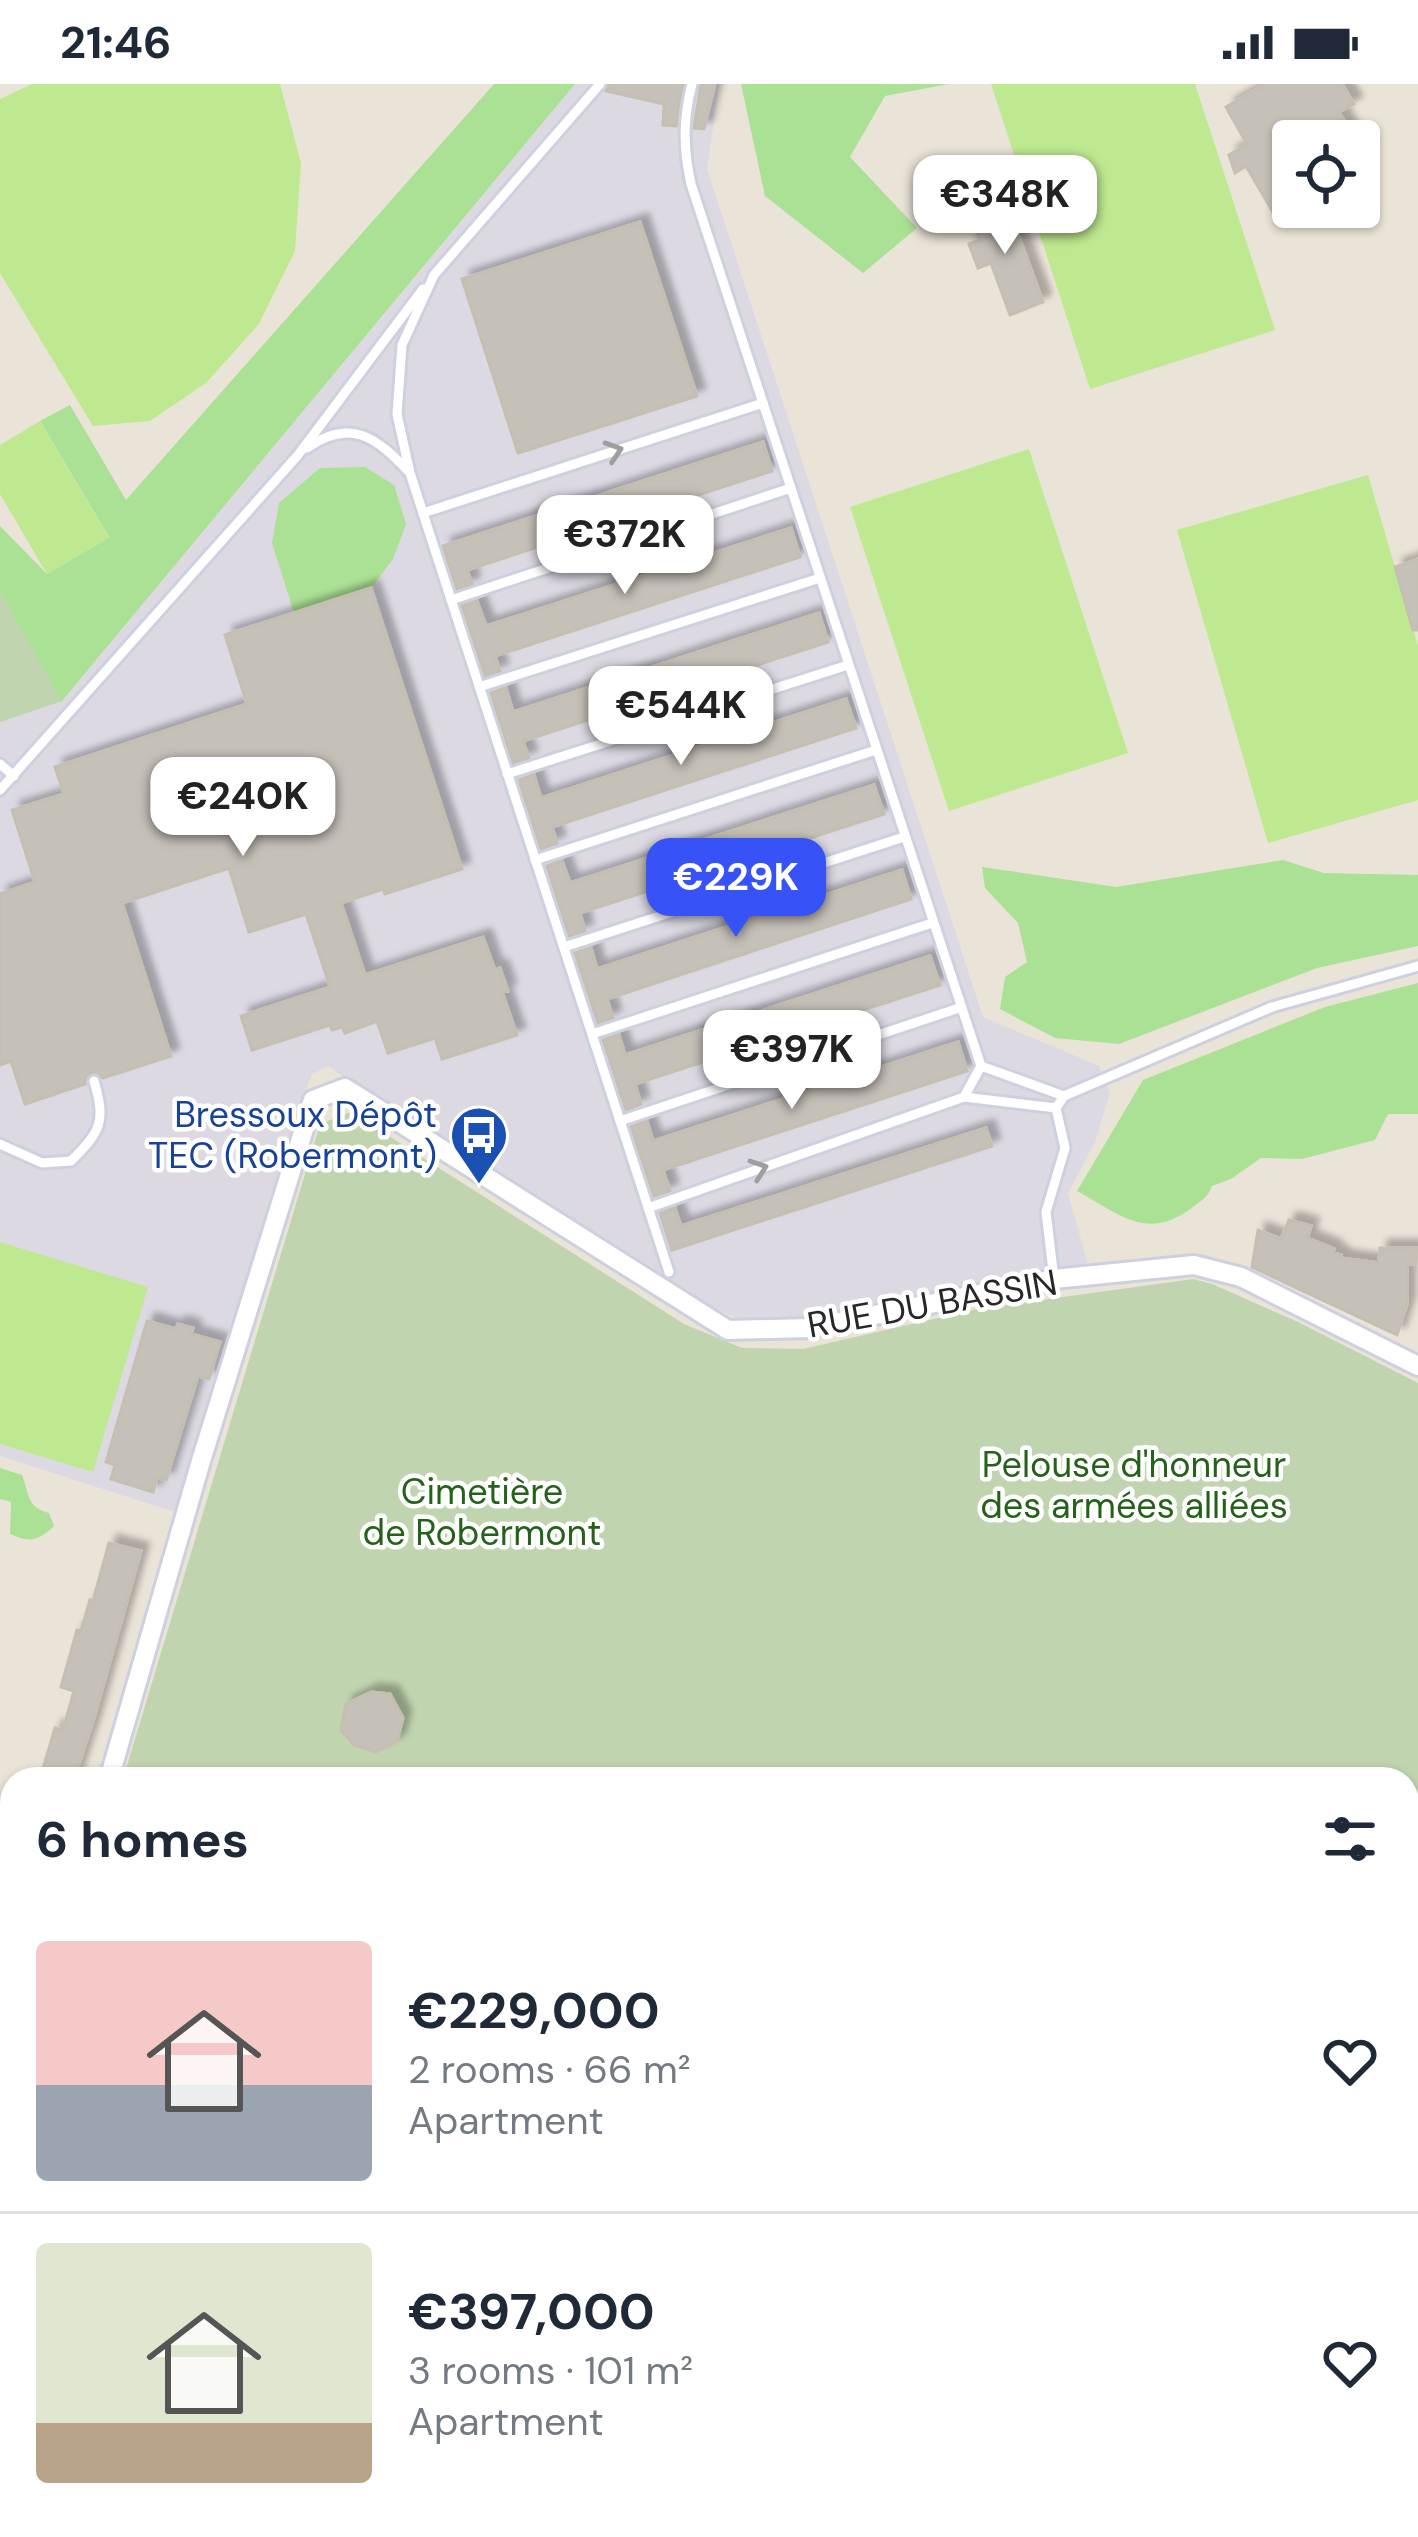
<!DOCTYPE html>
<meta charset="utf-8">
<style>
body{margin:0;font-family:"DM Sans",sans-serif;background:#f6f6f7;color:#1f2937;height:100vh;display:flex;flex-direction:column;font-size:45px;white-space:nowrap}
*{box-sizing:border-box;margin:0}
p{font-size:39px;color:#747a83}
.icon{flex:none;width:66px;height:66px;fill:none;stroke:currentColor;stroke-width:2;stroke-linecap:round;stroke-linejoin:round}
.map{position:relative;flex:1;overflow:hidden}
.details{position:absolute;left:0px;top:1683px;width:1419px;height:771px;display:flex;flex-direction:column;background:#fff;border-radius:36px 36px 0 0;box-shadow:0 3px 9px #0004}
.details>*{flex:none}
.fabs{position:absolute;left:1272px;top:36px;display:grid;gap:24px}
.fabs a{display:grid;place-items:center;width:108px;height:108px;border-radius:12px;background:#fff;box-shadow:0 3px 9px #0004;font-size:60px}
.price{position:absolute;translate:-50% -102px;padding:0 27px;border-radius:24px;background:#fff;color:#222;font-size:39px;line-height:78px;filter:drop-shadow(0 3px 6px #0008)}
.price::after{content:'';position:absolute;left:50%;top:72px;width:36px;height:27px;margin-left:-18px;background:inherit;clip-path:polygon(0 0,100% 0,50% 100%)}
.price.current{background:#3753f8;color:#fff}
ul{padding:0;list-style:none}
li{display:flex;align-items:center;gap:36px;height:300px;padding:0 36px}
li+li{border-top:3px solid #e0e1e3}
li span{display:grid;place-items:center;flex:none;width:336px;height:240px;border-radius:12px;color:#555}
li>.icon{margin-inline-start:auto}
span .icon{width:144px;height:144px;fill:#fffc;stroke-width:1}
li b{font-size:51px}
h2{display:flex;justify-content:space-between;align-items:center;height:144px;padding:0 36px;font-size:51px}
.status{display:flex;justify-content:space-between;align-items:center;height:84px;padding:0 60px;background:#fff;direction:ltr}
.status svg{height:33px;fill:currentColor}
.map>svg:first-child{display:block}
</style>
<div class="status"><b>21:46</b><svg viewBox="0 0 49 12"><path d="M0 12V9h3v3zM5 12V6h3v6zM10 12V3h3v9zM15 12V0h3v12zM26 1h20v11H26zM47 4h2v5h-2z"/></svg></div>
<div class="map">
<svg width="1418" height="2453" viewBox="0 0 1418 2453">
<defs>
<filter id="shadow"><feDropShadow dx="8" dy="-8" stdDeviation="3" flood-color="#0004"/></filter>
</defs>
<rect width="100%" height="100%" fill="#eae3d8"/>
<polygon fill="#dcd9e2" points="575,0 719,0 707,85 983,933 1099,982 1110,1009 1095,1058 1068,1109 1088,1181 967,1200 810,1237 764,1240 741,1236 696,1216 353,1001 329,982 312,990 295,1033 178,1429 0,1372 0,638 62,617"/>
<g fill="#abe194">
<polygon points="494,0 575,0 62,617 0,638 0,442 47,490 109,453 40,337 70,321 126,416"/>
<polygon points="741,0 949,0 885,12 850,73 917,144 863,189 765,112"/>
<polygon points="365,383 394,401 406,440 393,475 371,504 294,529 272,459 279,419 320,384"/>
<polygon points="1283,776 1324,789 1418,791 1418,862 1317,884 1119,960 1055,954 1000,925 1005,893 1027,878 1018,839 985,804 982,783 1116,803"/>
<path d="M 1418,899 L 1418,1030 L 1388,1030 L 1375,1056 L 1302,1075 L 1261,1074 L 1231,1095 L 1212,1102 C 1208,1113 1202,1116 1193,1123 C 1147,1158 1121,1131 1077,1107 L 1143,996 L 1325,923 Z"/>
<path d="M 0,1384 L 22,1391 C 30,1411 26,1423 49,1429 L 54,1442 C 38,1457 30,1459 10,1450 L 11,1418 L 0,1415 Z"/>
</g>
<g fill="#c0d4af">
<polygon points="0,507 62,617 0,638"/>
<polygon points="351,1028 684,1240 742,1264 803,1265 977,1225 1193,1195 1212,1200 1298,1238 1418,1299 1418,2453 0,2453 0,2105 12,2066 12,2442 1407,2442 1407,1695 123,1695 320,1040"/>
</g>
<g fill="#bfe990">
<polygon points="32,0 280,0 301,79 295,167 259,240 206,299 150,337 93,342 0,189 0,15"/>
<polygon points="991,0 1195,0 1275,246 1090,305"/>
<polygon points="40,337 109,454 47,490 0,410 0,361"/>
<polygon points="1029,365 1128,669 949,727 850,423"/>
<polygon points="1368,391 1418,562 1418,716 1268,759 1177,446"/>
<polygon points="0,1158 148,1203 93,1388 0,1360"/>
</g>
<g fill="#c5c0b8" stroke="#c5bfb2" stroke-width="3" filter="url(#shadow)">
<polygon points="609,0 683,0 676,42 663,41 664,20 606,7"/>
<polygon points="701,0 715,0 704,45 694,44"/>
<polygon points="1266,0 1342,0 1354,20 1339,28 1356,57 1293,57 1293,128 1278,137 1246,82 1235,89 1229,71 1247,60 1226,23"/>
<polygon points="1006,118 1043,218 1010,231 991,179 978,184 969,160 980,156 970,131"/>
<polygon points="640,138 697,312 518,369 462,195"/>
<polygon points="763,358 772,387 467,486 472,500 457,505 443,462"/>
<polygon points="791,444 800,473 495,572 500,587 485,592 462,522 477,517 486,542"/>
<polygon points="1418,475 1418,546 1413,546 1395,483"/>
<polygon points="371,504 462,785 385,810 383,805 341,819 365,891 483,853 495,886 500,884 508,907 502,908 517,951 442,975 435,954 388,969 377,937 345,949 342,943 332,946 330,941 252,966 241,932 330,903 306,830 249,848 229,784 122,819 171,972 103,994 91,989 85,1000 25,1020 11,977 0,981 0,810 35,798 12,726 64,710 55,683 247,620 225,551"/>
<polygon points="819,529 828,558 523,657 529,674 513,679 491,609 506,604 513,628"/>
<polygon points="846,615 856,644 552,743 557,759 541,765 519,696 534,691 541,714"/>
<polygon points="874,701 884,730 580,829 585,847 569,852 547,782 562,777 570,799"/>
<polygon points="902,786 911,815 607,915 613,934 598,939 575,869 591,864 597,885"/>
<polygon points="930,872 940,901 635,1000 641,1020 626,1026 603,956 619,951 625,971"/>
<polygon points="958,958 967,987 663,1086 670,1107 654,1112 631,1043 647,1037 653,1057"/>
<polygon points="986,1044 992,1062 672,1166 660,1129 675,1124 681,1142"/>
<polygon points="1289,1136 1311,1142 1307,1154 1334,1165 1333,1169 1341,1171 1341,1174 1379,1179 1380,1164 1416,1164 1416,1180 1407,1180 1407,1220 1397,1251 1252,1183 1258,1146 1281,1155"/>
<polygon points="147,1237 176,1245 178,1240 193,1244 191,1250 220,1258 209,1295 198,1292 166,1396 157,1394 153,1408 111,1395 115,1381 106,1378"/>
<polygon points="109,1459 141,1467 94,1634 74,1695 40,1695 55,1644 63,1646 74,1607 61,1603 77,1546 81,1547 90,1516 93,1517"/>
<polygon points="371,1608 390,1610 403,1634 397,1657 376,1668 354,1661 341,1646 346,1620"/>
</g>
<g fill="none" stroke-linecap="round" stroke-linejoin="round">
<g stroke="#ced0e0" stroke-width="15">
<g id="lane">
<polyline points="600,0 434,191 402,261 397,330 410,389 669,1188"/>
<path d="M 692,0 C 683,35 683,64 691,100 L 981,982 L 964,1013"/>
<path d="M 307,364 C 351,333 377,354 409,388"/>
<polyline points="423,429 763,319"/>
<polyline points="451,516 791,404"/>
<polyline points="479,603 820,494"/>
<polyline points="0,680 14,692"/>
<polyline points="507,690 848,581"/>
<polyline points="0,706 298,371 423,205"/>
<polyline points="535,776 876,666"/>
<polyline points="564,863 904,753"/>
<polyline points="592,950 932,839"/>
<polyline points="981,982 1064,1012"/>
<polyline points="620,1037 959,924"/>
<path d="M 0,1060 L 42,1079 L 71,1077 C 101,1047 106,1038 94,997"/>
<polyline points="648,1124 964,1013 1056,1024"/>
<polyline points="1054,1195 1046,1128 1065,1064 1056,1024 1064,1012 1272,923 1418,882"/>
<polyline points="0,2114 12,2119"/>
</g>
</g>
<g stroke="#ced0e0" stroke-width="24">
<g id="street">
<polyline points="109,1695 201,1377 313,1016 345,1004 728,1246 810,1244 1054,1195 1194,1181 1241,1193 1418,1282"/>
<polyline points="0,1783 12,1786"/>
<polyline points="0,2064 12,2023"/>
<polyline points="1418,2400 1408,2411 1410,2424 1418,2430"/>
</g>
</g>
<use href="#lane" stroke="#fff" stroke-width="9"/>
<use href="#street" stroke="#fff" stroke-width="18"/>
</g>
<defs><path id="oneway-chevron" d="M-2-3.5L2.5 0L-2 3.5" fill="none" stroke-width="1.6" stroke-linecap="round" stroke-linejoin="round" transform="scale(3)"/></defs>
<g stroke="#9e9e9e">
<use href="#oneway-chevron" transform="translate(614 367) rotate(-18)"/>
<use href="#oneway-chevron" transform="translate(759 1085) rotate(-19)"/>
</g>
<defs>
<g id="bus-pin" transform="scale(3)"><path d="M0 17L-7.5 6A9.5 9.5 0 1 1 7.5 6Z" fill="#1a4fb4" stroke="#fff"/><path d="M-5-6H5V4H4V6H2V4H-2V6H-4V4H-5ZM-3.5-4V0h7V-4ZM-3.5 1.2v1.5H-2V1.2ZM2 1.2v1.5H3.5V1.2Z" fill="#fff"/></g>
</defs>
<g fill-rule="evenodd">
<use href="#bus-pin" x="479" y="1051"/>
</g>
<g text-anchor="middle" stroke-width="9" stroke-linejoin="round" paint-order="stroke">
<g font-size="36" fill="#164399" stroke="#fff" text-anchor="end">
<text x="437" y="1043">Bressoux Dépôt<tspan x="437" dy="41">TEC (Robermont)</tspan></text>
</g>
<g font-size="36" fill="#272727" stroke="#fff">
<text transform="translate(932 1219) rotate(-10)" y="13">RUE DU BASSIN</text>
</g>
<g font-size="36" fill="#256219" stroke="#fff">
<text x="1134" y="1393">Pelouse d'honneur<tspan x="1134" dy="41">des armées alliées</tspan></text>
<text x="482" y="1420">Cimetière<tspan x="482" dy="41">de Robermont</tspan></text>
</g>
</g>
</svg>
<div class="fabs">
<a><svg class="icon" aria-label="locate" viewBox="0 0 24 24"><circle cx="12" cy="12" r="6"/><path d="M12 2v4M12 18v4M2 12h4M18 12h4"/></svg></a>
</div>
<b class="price" style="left:1005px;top:173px">€348K</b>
<b class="price" style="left:625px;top:513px">€372K</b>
<b class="price" style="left:681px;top:684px">€544K</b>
<b class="price" style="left:243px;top:775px">€240K</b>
<b class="price current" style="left:736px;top:856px">€229K</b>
<b class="price" style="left:792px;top:1028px">€397K</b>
<section class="details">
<h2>6 homes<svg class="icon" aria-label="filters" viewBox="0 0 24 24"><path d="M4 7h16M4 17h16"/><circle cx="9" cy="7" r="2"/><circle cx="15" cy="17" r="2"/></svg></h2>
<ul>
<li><span style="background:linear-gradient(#f6c9c9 60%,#9aa5b1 0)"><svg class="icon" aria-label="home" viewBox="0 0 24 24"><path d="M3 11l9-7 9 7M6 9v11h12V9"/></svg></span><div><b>€229,000</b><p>2 rooms · 66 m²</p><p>Apartment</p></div><svg class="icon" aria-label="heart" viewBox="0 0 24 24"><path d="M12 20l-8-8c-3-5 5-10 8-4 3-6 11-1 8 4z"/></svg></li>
<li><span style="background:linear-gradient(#dfe7d0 75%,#b9a48a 0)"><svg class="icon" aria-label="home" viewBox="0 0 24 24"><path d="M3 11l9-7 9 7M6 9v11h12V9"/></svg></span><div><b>€397,000</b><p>3 rooms · 101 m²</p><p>Apartment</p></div><svg class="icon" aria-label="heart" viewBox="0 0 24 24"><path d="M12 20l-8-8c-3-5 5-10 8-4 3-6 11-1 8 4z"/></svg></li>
</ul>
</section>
</div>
